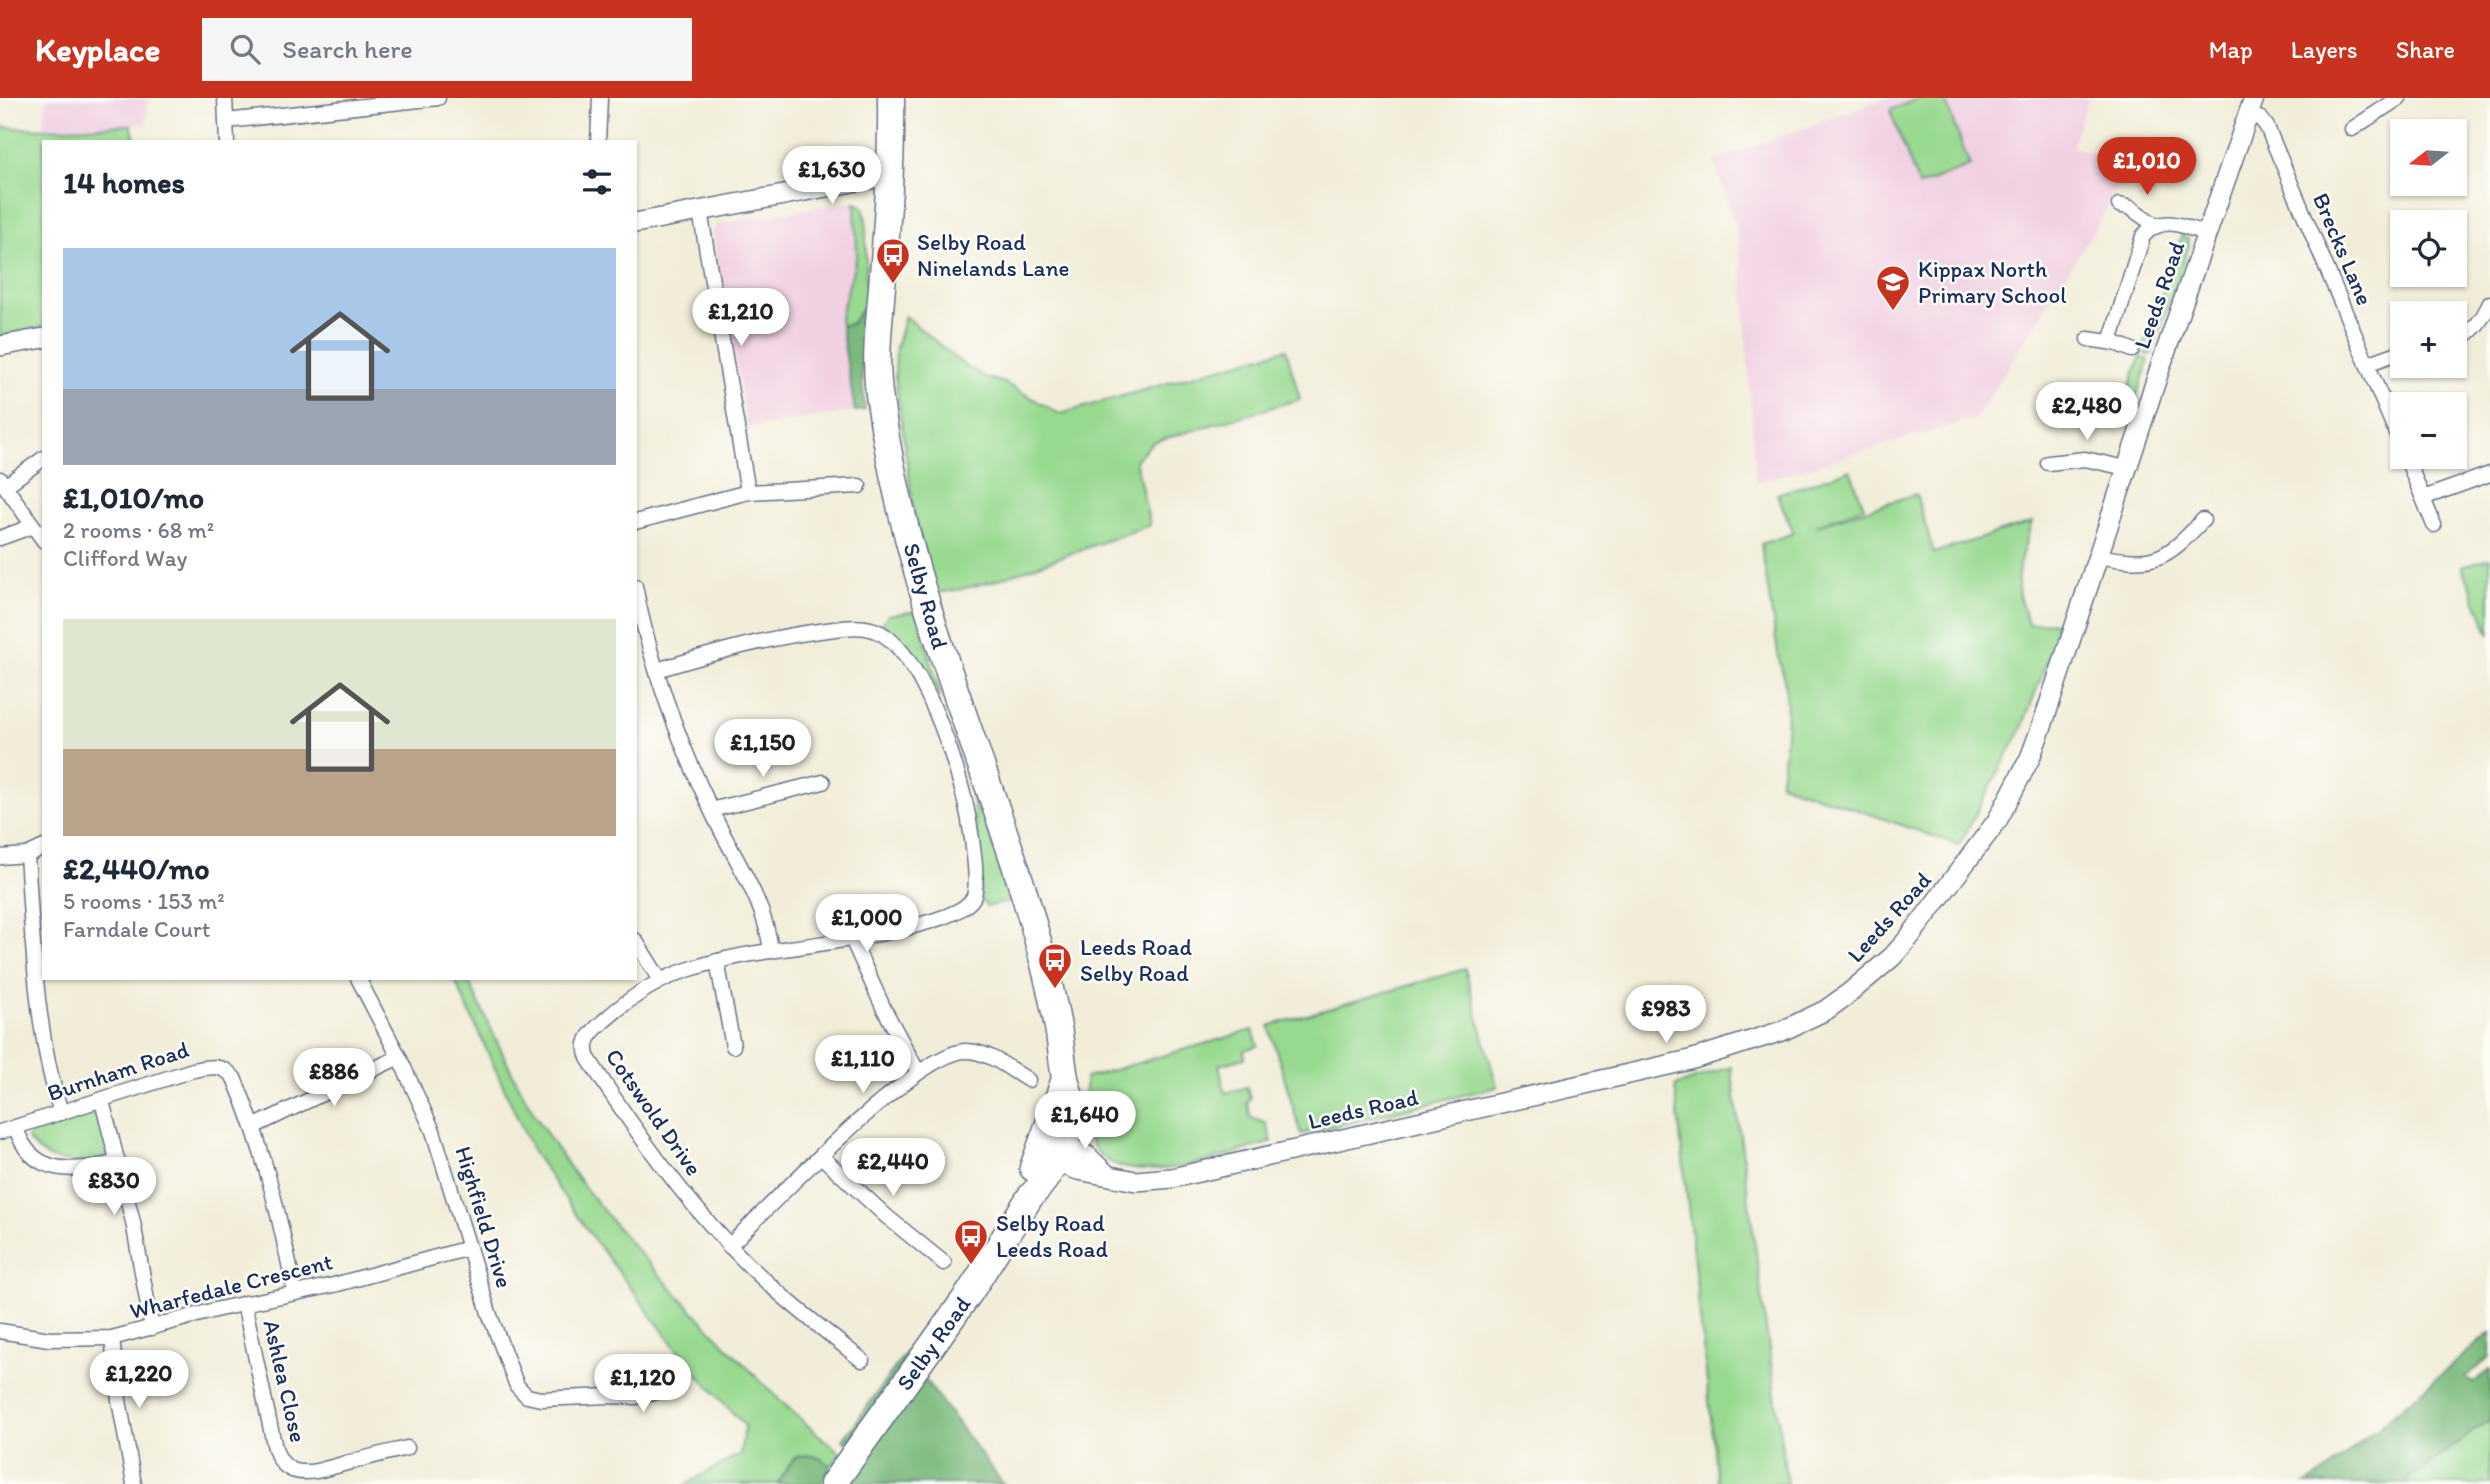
<!DOCTYPE html>
<meta charset="utf-8">
<style>
body{margin:0;font-family:Itim,sans-serif;background:#f6f6f7;color:#1f2937;height:100vh;display:flex;flex-direction:column;font-size:26px;white-space:nowrap}
*{box-sizing:border-box;margin:0}
p{font-size:23px;color:#747a83}
.icon{flex:none;width:38px;height:38px;fill:none;stroke:currentColor;stroke-width:2;stroke-linecap:round;stroke-linejoin:round}
.map{position:relative;flex:1;overflow:hidden}
.sheet{position:absolute;left:42px;top:42px;width:595px;height:840px;display:flex;flex-direction:column;background:#fff;border-radius:0px;box-shadow:0 2px 5px #0004}
.sheet>*{flex:none}
.needle{width:46px;rotate:253deg}
.fabs{position:absolute;left:2390px;top:21px;display:grid;gap:14px}
.fabs a{display:grid;place-items:center;width:77px;height:77px;border-radius:0px;background:#fff;box-shadow:0 2px 5px #0004;font-size:35px}
.price{position:absolute;translate:-50% -60px;padding:0 16px;border-radius:24px;background:#fff;color:#222;font-size:23px;line-height:46px;filter:drop-shadow(0 2px 4px #0008)}
.price::after{content:'';position:absolute;left:50%;top:42px;width:21px;height:16px;margin-left:-10px;background:inherit;clip-path:polygon(0 0,100% 0,50% 100%)}
.price.active{background:#c8321e;color:#fff}
ul{padding:0;list-style:none}
li{display:grid;align-content:center;gap:14px;height:371px;padding:0 21px}
li span{display:grid;place-items:center;height:217px;border-radius:0px;color:#555}
li>.icon{margin-inline-start:auto}
span .icon{width:126px;height:126px;fill:#fffc;stroke-width:1}
li b{font-size:30px}
h2{display:flex;justify-content:space-between;align-items:center;height:84px;padding:0 21px;font-size:30px}
header{display:flex;align-items:center;gap:42px;box-sizing:border-box;height:98px;padding:0 35px;background:#c8321e;color:#fff}
header strong{font-size:33px}
nav{display:flex;gap:38px;margin-inline-start:auto;font-size:24px}
.search{width:490px;height:63px;background:#f6f6f7;display:flex;align-items:center;gap:18px;box-sizing:border-box;padding:0 24px;border-radius:0px;color:#747a83;font-size:26px}
.map>svg:first-child{display:block}
</style>
<header>
<strong>Keyplace</strong>
<div class="search"><svg class="icon" aria-label="search" viewBox="0 0 24 24"><circle cx="10" cy="10" r="6"/><path d="M15 15l6 6"/></svg>Search here</div>
<nav><a>Map</a><a>Layers</a><a>Share</a></nav>
</header>
<div class="map">
<svg width="2490" height="1386" viewBox="0 0 2490 1386">
<rect width="100%" height="100%" fill="#fdfcf7"/>
<filter id="ink" filterUnits="userSpaceOnUse"><feTurbulence type="fractalNoise" baseFrequency=".0143" numOctaves="2"/><feDisplacementMap in="SourceGraphic" scale="14" xChannelSelector="R" yChannelSelector="G"/><feConvolveMatrix kernelMatrix="1 2 1 2 8 2 1 2 1" color-interpolation-filters="sRGB"/></filter>
<filter id="wash" filterUnits="userSpaceOnUse"><feTurbulence type="fractalNoise" baseFrequency=".00686" numOctaves="4" result="noise"/><feDisplacementMap in="SourceGraphic" scale="28" xChannelSelector="R" yChannelSelector="G"/><feGaussianBlur stdDeviation="1.57" result="paint"/><feColorMatrix in="noise" values="0 0 0 0 0 0 0 0 0 0 0 0 0 0 0 0 0 1.4 0 .05"/><feComposite in="paint" operator="in"/></filter>
<g filter="url(#wash)">
<rect width="100%" height="100%" fill="#f1edd8"/>
<g fill="#f1d0e2">
<polygon points="47,0 147,0 146,26 42,31"/>
<polygon points="1886,0 2088,0 2072,49 2127,64 2102,119 1976,320 1756,385 1740,145 1714,63"/>
<polygon points="848,104 855,104 857,157 840,219 855,313 747,330 713,133 718,126"/>
</g>
<g fill="#97d98f" stroke="#598476" stroke-width="2">
<polygon points="1920,0 1944,0 1970,68 1919,88 1890,12"/>
<polygon points="131,27 136,44 44,44 44,229 0,238 0,29 42,31"/>
<polygon points="855,104 863,109 866,122 866,208 851,226 841,228 840,219 857,157"/>
<polygon points="2182,137 2188,141 2189,148 2151,257 2146,256 2147,252 2143,250"/>
<path d="M 905,218 L 965,268 L 987,280 L 1005,285 L 1060,316 L 1286,251 L 1300,301 L 1153,344 L 1135,362 L 1150,427 L 991,484 C 977,486 946,497 935,494 L 914,415 L 895,279 L 896,250 Z"/>
<polygon points="2140,259 2149,262 2128,323 2119,319"/>
<path d="M 1850,372 L 1864,409 L 1815,428 L 1916,396 L 1934,455 L 2032,424 C 2019,468 2009,482 2029,527 L 2049,524 L 2061,526 L 2022,630 L 1959,747 L 1780,685 C 1786,648 1792,598 1779,562 L 1761,446 L 1794,435 L 1777,396 Z"/>
<polygon points="2490,460 2490,537 2462,468"/>
<path d="M 917,513 L 941,600 C 923,573 908,545 882,526 L 888,517 Z"/>
<polygon points="970,680 1012,802 987,809 980,801 981,772"/>
<polygon points="1465,871 1497,989 1301,1036 1269,928"/>
<path d="M 454,880 L 467,880 C 493,934 517,991 550,1041 C 597,1112 655,1173 714,1235 C 755,1278 794,1319 841,1355 L 831,1368 C 820,1358 808,1354 794,1360 L 778,1386 L 686,1386 L 740,1356 L 745,1328 L 693,1271 L 618,1289 L 616,1284 L 684,1261 L 590,1136 L 533,1054 Z"/>
<path d="M 1253,932 L 1258,948 L 1244,952 L 1245,960 L 1219,967 L 1225,995 L 1247,989 L 1250,1001 L 1247,1004 L 1251,1020 L 1266,1025 L 1272,1044 C 1228,1056 1118,1100 1091,1044 C 1082,1026 1086,999 1085,980 Z"/>
<polygon points="1731,969 1787,1386 1718,1386 1675,988"/>
<path d="M 85,1015 C 106,1017 105,1037 109,1054 L 103,1063 L 98,1066 C 66,1063 49,1068 27,1041 L 33,1031 Z"/>
<polygon points="2490,1321 2490,1386 2402,1386"/>
</g>
<g fill="#79b97a" stroke="#4a746c" stroke-width="2">
<polygon points="864,208 862,277 865,312 855,313 841,228 851,226"/>
<polygon points="990,1137 992,1138 848,1346 843,1342"/>
<polygon points="2490,1235 2490,1258 2466,1279 2473,1285 2490,1271 2490,1321 2402,1386 2305,1386 2323,1376"/>
<polygon points="923,1279 1003,1386 848,1386"/>
<path d="M 799,1358 C 813,1356 821,1359 831,1368 L 820,1386 L 778,1386 L 794,1360 Z"/>
</g>
</g>
<g filter="url(#ink)">
<g fill="none" stroke-linecap="round" stroke-linejoin="round">
<g stroke="#667289" stroke-width="17">
<g id="street">
<polyline points="225,0 227,44"/>
<polyline points="2249,16 2261,21 2267,29 2403,351"/>
<polyline points="226,23 438,0"/>
<polyline points="2352,31 2399,0"/>
<polyline points="598,44 600,0"/>
<polyline points="2119,107 2131,110 2156,128"/>
<polyline points="700,113 748,394"/>
<polyline points="2088,241 2115,245 2132,252"/>
<path d="M 2455,243 C 2473,235 2482,222 2490,205"/>
<path d="M 2110,244 L 2143,138 C 2162,117 2183,127 2205,136"/>
<polyline points="2367,266 2403,253"/>
<polyline points="2406,359 2434,427"/>
<polyline points="2048,365 2085,361 2126,370"/>
<polyline points="0,381 44,443"/>
<polyline points="5,388 44,360"/>
<polyline points="2423,400 2490,376"/>
<polyline points="635,424 748,394 859,388"/>
<polyline points="0,440 33,428"/>
<path d="M 2097,458 C 2154,468 2164,464 2203,422"/>
<path d="M 635,488 C 650,567 679,644 713,716 C 734,761 765,802 771,853"/>
<path d="M 657,572 C 713,555 769,539 827,532 C 843,530 859,527 874,532 C 921,548 959,671 968,717 C 971,733 980,787 973,800 C 956,831 807,847 770,853 C 742,857 714,863 687,872 C 656,882 631,899 606,921 C 594,932 580,942 588,960 C 630,1026 675,1090 729,1147 C 769,1190 816,1226 862,1262"/>
<polyline points="711,712 823,684"/>
<path d="M 27,757 C 33,845 35,931 61,1015"/>
<polyline points="0,759 27,757 44,749"/>
<polyline points="852,841 883,909 918,974"/>
<polyline points="635,842 660,882"/>
<polyline points="717,863 733,948"/>
<polyline points="358,880 399,959 433,1033 489,1215 517,1288 527,1298 541,1301 608,1298 636,1299 654,1295 671,1288"/>
<polyline points="102,1003 133,1124 152,1230"/>
<path d="M 16,1029 C 30,1080 77,1074 118,1064"/>
<polyline points="253,1029 399,959"/>
<path d="M 0,1034 L 193,972 C 209,969 222,965 234,980 C 264,1049 280,1121 295,1195"/>
<polyline points="821,1058 886,1118 944,1165"/>
<path d="M 729,1148 C 770,1108 916,954 966,953 C 989,953 1009,971 1028,982"/>
<path d="M 244,1205 L 274,1346 C 283,1386 314,1374 343,1366 C 364,1360 386,1355 407,1350"/>
<polyline points="0,1233 49,1241 112,1240 219,1211 334,1187 469,1150"/>
<polyline points="112,1240 119,1302 134,1386"/>
</g>
</g>
<g stroke="#667289" stroke-width="22">
<g id="secondary">
<polyline points="635,125 890,77"/>
<polyline points="0,248 44,240"/>
<polyline points="1052,1041 1086,1057 1106,1076"/>
<polyline points="1044,1060 1078,1072 1136,1083 1172,1080 1690,962 1782,933 1826,912 1848,896 1892,859 1908,841 1997,723 2030,660 2043,625 2162,264 2254,0"/>
</g>
</g>
<g stroke="#667289" stroke-width="29">
<g id="highway">
<polyline points="1033,1070 1065,981"/>
<path id="s1" d="M 833,1386 L 970,1194 L 1030,1099 C 1049,1081 1075,1035 1072,1008 C 1071,999 1067,990 1065,980 C 1062,964 1061,946 1058,929 C 1035,807 988,692 949,574 C 919,487 893,394 880,303 C 874,264 879,227 882,189 C 887,126 892,63 891,0"/>
</g>
</g>
<use href="#street" stroke="#fff" stroke-width="14"/>
<use href="#secondary" stroke="#fff" stroke-width="19"/>
<use href="#highway" stroke="#fff" stroke-width="26"/>
</g>
</g>
<defs>
<g id="bus-pin" transform="scale(1.75)"><path d="M0 17L-7.5 6A9.5 9.5 0 1 1 7.5 6Z" fill="#c8321e" stroke="#fdfcf7"/><path d="M-5-6H5V4H4V6H2V4H-2V6H-4V4H-5ZM-3.5-4V0h7V-4ZM-3.5 1.2v1.5H-2V1.2ZM2 1.2v1.5H3.5V1.2Z" fill="#fff"/></g>
<g id="school-pin" transform="scale(1.75)"><path d="M0 17L-7.5 6A9.5 9.5 0 1 1 7.5 6Z" fill="#c8321e" stroke="#fdfcf7"/><path d="M0-5L7-2L0 1L-7-2ZM-4 1L0 2.5L4 1V4Q0 6-4 4Z" fill="#fff"/></g>
</defs>
<g fill-rule="evenodd">
<use href="#bus-pin" x="893" y="157"/>
<use href="#school-pin" x="1893" y="184"/>
<use href="#bus-pin" x="1055" y="862"/>
<use href="#bus-pin" x="971" y="1138"/>
</g>
<g text-anchor="middle" stroke-width="5" stroke-linejoin="round" paint-order="stroke">
<g font-size="23" fill="#1b2f5e" stroke="#fdfcf7" text-anchor="start">
<text x="917" y="152">Selby Road<tspan x="917" dy="26">Ninelands Lane</tspan></text>
<text x="1918" y="179">Kippax North<tspan x="1918" dy="26">Primary School</tspan></text>
<text x="1080" y="857">Leeds Road<tspan x="1080" dy="26">Selby Road</tspan></text>
<text x="996" y="1133">Selby Road<tspan x="996" dy="26">Leeds Road</tspan></text>
</g>
<g font-size="23" fill="#1b2f5e" stroke="#fdfcf7">
<text transform="translate(2343 151) rotate(67)" y="8">Brecks Lane</text>
<text transform="translate(2159 197) rotate(-71)" y="8">Leeds Road</text>
<text transform="translate(926 498) rotate(74)" y="8">Selby Road</text>
<text transform="translate(1889 819) rotate(-48)" y="8">Leeds Road</text>
<text transform="translate(118 973) rotate(-18)" y="8">Burnham Road</text>
<text transform="translate(1363 1011) rotate(-13)" y="8">Leeds Road</text>
<text transform="translate(654 1014) rotate(55)" y="8">Cotswold Drive</text>
<text transform="translate(484 1119) rotate(73)" y="8">Highfield Drive</text>
<text transform="translate(231 1188) rotate(-14)" y="8">Wharfedale Crescent</text>
<text dy="8" stroke="none"><textPath href="#s1" startOffset="173">Selby Road</textPath></text>
<text transform="translate(285 1283) rotate(77)" y="8">Ashlea Close</text>
</g>
</g>
</svg>
<div class="fabs">
<a><svg class="needle" viewBox="-14 -14 28 28"><path d="M0-13l5 13h-10z" fill="#e53935"/><path d="M0 13l5-13h-10z" fill="#747a83"/></svg></a>
<a><svg class="icon" aria-label="locate" viewBox="0 0 24 24"><circle cx="12" cy="12" r="6"/><path d="M12 2v4M12 18v4M2 12h4M18 12h4"/></svg></a>
<a>+</a>
<a>−</a>
</div>
<b class="price active" style="left:2147px;top:99px">£1,010</b>
<b class="price" style="left:832px;top:108px">£1,630</b>
<b class="price" style="left:741px;top:250px">£1,210</b>
<b class="price" style="left:2087px;top:344px">£2,480</b>
<b class="price" style="left:763px;top:681px">£1,150</b>
<b class="price" style="left:867px;top:856px">£1,000</b>
<b class="price" style="left:1666px;top:947px">£983</b>
<b class="price" style="left:863px;top:997px">£1,110</b>
<b class="price" style="left:334px;top:1010px">£886</b>
<b class="price" style="left:1085px;top:1053px">£1,640</b>
<b class="price" style="left:893px;top:1100px">£2,440</b>
<b class="price" style="left:114px;top:1119px">£830</b>
<b class="price" style="left:139px;top:1312px">£1,220</b>
<b class="price" style="left:643px;top:1316px">£1,120</b>
<section class="sheet">
<h2>14 homes<svg class="icon" aria-label="filters" viewBox="0 0 24 24"><path d="M4 7h16M4 17h16"/><circle cx="9" cy="7" r="2"/><circle cx="15" cy="17" r="2"/></svg></h2>
<ul>
<li><span style="background:linear-gradient(#a9c7e8 65%,#9aa5b1 0)"><svg class="icon" aria-label="home" viewBox="0 0 24 24"><path d="M3 11l9-7 9 7M6 9v11h12V9"/></svg></span><div><b>£1,010/mo</b><p>2 rooms · 68 m²</p><p>Clifford Way</p></div></li>
<li><span style="background:linear-gradient(#dfe7d0 60%,#b9a48a 0)"><svg class="icon" aria-label="home" viewBox="0 0 24 24"><path d="M3 11l9-7 9 7M6 9v11h12V9"/></svg></span><div><b>£2,440/mo</b><p>5 rooms · 153 m²</p><p>Farndale Court</p></div></li>
</ul>
</section>
</div>
